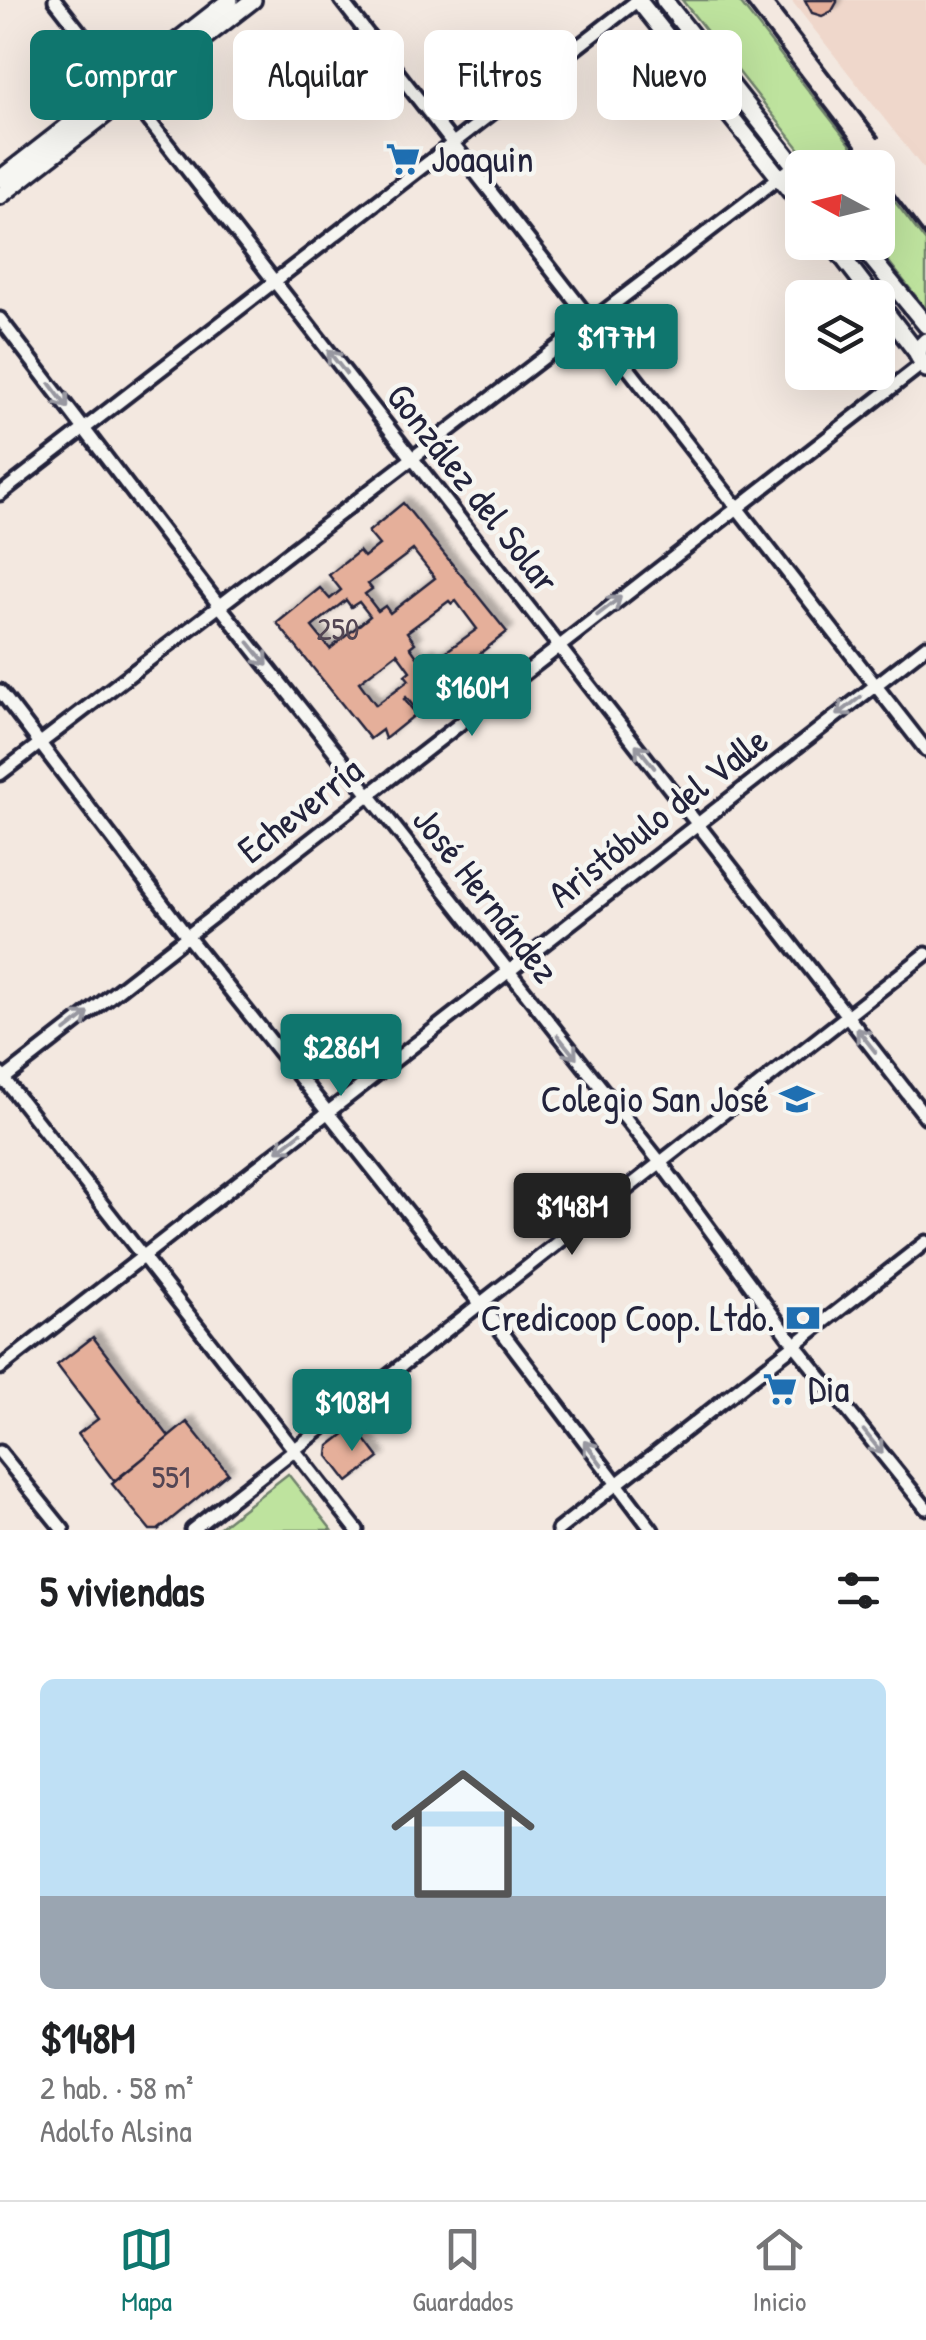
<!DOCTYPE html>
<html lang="es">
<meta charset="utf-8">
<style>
body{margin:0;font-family:"Patrick Hand",sans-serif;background:#f6f6f6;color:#202124;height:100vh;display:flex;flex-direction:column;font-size:38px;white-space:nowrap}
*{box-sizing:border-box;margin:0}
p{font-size:32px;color:#757577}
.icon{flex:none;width:55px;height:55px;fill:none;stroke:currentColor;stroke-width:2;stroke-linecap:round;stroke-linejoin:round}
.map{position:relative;height:1530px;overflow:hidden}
.side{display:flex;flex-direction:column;background:#fff;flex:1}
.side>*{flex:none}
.top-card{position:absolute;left:30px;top:30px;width:868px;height:90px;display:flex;gap:20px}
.needle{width:65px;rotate:277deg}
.tools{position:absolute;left:785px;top:150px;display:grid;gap:20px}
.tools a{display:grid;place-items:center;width:110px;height:110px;border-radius:15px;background:#fff;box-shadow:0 10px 40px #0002;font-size:50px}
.price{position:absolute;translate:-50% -85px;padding:0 22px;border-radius:10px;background:#0f766e;color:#fff;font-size:32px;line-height:65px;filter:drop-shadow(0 2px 5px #0008)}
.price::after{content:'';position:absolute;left:50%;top:60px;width:30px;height:22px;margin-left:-15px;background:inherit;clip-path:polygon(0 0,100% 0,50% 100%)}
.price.active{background:#222;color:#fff}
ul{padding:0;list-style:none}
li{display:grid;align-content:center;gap:20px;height:530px;padding:0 40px}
li span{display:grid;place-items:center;height:310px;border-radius:15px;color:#555}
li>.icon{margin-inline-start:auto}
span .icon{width:180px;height:180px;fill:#fffc;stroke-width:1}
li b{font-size:42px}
h2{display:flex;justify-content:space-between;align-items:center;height:120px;padding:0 40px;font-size:42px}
.tag{padding:0 35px;border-radius:15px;background:#fff;box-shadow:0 10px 40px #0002;font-size:35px;line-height:90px}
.tag.active{background:#0f766e;color:#fff}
.tabs{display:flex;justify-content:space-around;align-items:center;height:140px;border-top:2px solid #e0e0e0;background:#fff;font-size:28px;color:#757577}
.tabs a{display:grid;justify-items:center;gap:5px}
.tabs .active{color:#0f766e}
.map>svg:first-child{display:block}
</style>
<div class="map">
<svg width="926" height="1530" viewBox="0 0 926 1530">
<defs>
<filter id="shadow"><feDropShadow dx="6" dy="-6" stdDeviation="2.5" flood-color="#0004"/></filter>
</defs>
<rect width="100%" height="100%" fill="#f3e8e0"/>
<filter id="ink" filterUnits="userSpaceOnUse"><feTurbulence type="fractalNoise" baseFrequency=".01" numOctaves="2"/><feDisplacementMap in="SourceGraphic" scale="20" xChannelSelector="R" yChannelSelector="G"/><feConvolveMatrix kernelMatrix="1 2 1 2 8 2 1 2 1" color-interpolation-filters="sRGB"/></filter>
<g filter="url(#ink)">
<polygon fill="#efd7cb" points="791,0 926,0 926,172"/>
<g fill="#bee39e" stroke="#70826c" stroke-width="2.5">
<polygon points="682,0 738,0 868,167 814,167"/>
<polygon points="878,180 926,242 926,309 874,243 878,242"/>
<polygon points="288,1474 332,1530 216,1530"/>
</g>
<g fill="#e5af9a" stroke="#22223b" stroke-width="2.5" fill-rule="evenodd" filter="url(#shadow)">
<polygon points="805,0 837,0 837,2 832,11 822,16 812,13"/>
<path d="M 403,503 L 507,632 L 458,671 L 450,660 L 441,667 L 455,684 L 419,713 L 406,697 L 404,699 L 416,714 L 385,739 L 382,730 L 370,739 L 277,623 L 320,588 L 330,599 L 341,590 L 329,575 L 359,551 L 364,557 L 379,545 L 368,532 ZM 413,550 L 435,578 L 390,613 L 385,606 L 378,611 L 365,594 L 372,589 L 368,584 ZM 346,600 L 351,607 L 359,602 L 370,616 L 330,649 L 312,627 ZM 449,601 L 452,604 L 456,601 L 477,629 L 433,661 L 428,655 L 420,661 L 410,647 L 415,643 L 407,632 ZM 397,653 L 410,671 L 405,675 L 409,680 L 376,705 L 359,682 Z"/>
<polygon points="93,1337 170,1438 114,1481 78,1434 98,1419 57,1365"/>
<polygon points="187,1422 228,1473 158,1530 150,1530 112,1484"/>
<polygon points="355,1426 379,1458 348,1482 328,1456 329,1446"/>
</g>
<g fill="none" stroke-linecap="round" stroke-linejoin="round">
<g stroke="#22223b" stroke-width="19">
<g id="minor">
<polyline points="55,0 926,1117"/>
<polyline points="341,0 926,750"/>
<polyline points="0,319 218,604 660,1162 795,1345 926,1508"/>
<polyline points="0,494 638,0"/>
<polyline points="0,691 187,936 480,1303 652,1530"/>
<polyline points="0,774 794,166"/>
<polyline points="0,1074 357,1530"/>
<polyline points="0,1082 921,365"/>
<polyline points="0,1368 926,646"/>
<polyline points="0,1452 63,1530"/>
<polyline points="192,1530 926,954"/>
<polyline points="558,1530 926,1242"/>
</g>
</g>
<g stroke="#22223b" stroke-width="22">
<g id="secondary">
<polyline points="638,0 802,206"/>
<polyline points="664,0 802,175"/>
<polyline points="0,179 230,0"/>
<polyline points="0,196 253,0"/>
<polyline points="831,242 874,298"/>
<polyline points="858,242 926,325"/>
<polyline points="878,302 918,354"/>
<polyline points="926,341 920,347 918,356 926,369"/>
</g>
</g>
<use href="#minor" stroke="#f6f6f2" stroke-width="11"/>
<use href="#secondary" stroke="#f6f6f2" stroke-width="15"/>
<g stroke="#22223b" stroke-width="4">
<polyline points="743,0 872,168"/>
<polyline points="772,0 878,137"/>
<polyline points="878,174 926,237"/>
</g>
</g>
<defs><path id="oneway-shaft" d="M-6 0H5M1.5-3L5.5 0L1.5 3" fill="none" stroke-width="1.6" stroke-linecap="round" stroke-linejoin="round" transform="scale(2.5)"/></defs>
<g stroke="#9797a0">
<use href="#oneway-shaft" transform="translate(337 362) rotate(-128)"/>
<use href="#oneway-shaft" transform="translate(59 396) rotate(53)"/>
<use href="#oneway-shaft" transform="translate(609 606) rotate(-38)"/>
<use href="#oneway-shaft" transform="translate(258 654) rotate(51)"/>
<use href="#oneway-shaft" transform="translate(849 706) rotate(142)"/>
<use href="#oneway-shaft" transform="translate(645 756) rotate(-128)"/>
<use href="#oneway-shaft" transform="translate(77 1022) rotate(-38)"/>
<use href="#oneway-shaft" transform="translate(866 1040) rotate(-128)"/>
<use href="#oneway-shaft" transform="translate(567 1047) rotate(51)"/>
<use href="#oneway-shaft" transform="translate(289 1142) rotate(142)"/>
<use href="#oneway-shaft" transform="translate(873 1442) rotate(51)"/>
<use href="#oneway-shaft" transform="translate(593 1453) rotate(-127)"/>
</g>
</g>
<defs>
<g id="supermarket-bare" transform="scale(2.7)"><path d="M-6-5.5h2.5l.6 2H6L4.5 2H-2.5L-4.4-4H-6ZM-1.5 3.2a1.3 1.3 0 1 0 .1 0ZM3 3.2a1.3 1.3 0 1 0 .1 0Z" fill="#1f6fb2" stroke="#f6f6f2" stroke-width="2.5" paint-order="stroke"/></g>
<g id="school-bare" transform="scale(2.7)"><path d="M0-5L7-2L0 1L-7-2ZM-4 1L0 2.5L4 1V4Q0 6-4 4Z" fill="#1f6fb2" stroke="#f6f6f2" stroke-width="2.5" paint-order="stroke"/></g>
<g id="bank-bare" transform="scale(2.7)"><path d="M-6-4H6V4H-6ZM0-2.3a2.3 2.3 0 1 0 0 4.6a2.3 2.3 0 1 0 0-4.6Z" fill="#1f6fb2" stroke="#f6f6f2" stroke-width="2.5" paint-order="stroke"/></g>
</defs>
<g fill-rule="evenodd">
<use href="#supermarket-bare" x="403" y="159"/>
<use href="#school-bare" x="797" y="1099"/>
<use href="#bank-bare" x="803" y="1318"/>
<use href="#supermarket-bare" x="780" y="1389"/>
</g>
<g text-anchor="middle" stroke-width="9" stroke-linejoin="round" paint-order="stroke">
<g font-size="32" fill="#534553">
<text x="338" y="640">250</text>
<text x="171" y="1488">551</text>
</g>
<g font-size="38" fill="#22223b" stroke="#f6f6f2" text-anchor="start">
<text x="431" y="172">Joaquin</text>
<text x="769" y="1112" text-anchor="end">Colegio San José</text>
<text x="775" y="1331" text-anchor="end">Credicoop Coop. Ltdo.</text>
<text x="808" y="1402">Dia</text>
</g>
<g font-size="38" fill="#22223b" stroke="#f6f6f2">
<text transform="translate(473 488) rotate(52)" y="13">González del Solar</text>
<text transform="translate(300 810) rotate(-38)" y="13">Echeverría</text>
<text transform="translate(658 817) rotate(-38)" y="13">Aristóbulo del Valle</text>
<text transform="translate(486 895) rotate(52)" y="13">José Hernández</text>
</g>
</g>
</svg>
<div class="tools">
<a><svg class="needle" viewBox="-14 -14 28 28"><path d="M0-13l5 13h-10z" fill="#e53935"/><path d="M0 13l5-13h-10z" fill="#757577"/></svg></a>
<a><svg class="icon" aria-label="layers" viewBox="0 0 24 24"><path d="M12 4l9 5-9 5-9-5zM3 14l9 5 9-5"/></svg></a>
</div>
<b class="price" style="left:616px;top:389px">$177M</b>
<b class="price" style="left:472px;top:739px">$160M</b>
<b class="price" style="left:341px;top:1099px">$286M</b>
<b class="price active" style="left:572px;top:1258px">$148M</b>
<b class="price" style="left:352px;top:1454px">$108M</b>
<div class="top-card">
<a class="tag active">Comprar</a>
<a class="tag">Alquilar</a>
<a class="tag">Filtros</a>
<a class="tag">Nuevo</a>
</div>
</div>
<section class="side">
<h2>5 viviendas<svg class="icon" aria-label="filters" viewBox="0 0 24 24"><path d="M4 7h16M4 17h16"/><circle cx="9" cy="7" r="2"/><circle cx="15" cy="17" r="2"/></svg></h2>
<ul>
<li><span style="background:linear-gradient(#bfe0f5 70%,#9aa5b1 0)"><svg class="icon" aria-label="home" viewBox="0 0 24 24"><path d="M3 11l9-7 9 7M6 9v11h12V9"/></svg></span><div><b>$148M</b><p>2 hab. · 58 m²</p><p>Adolfo Alsina</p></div></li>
</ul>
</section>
<nav class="tabs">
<a class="active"><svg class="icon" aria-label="map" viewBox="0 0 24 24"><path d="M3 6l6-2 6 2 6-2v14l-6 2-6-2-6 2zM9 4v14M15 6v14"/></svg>Mapa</a>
<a><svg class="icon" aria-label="saved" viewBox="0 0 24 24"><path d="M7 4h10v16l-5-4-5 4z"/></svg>Guardados</a>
<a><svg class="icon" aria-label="home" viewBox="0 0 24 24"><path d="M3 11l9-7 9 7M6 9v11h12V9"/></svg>Inicio</a>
</nav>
